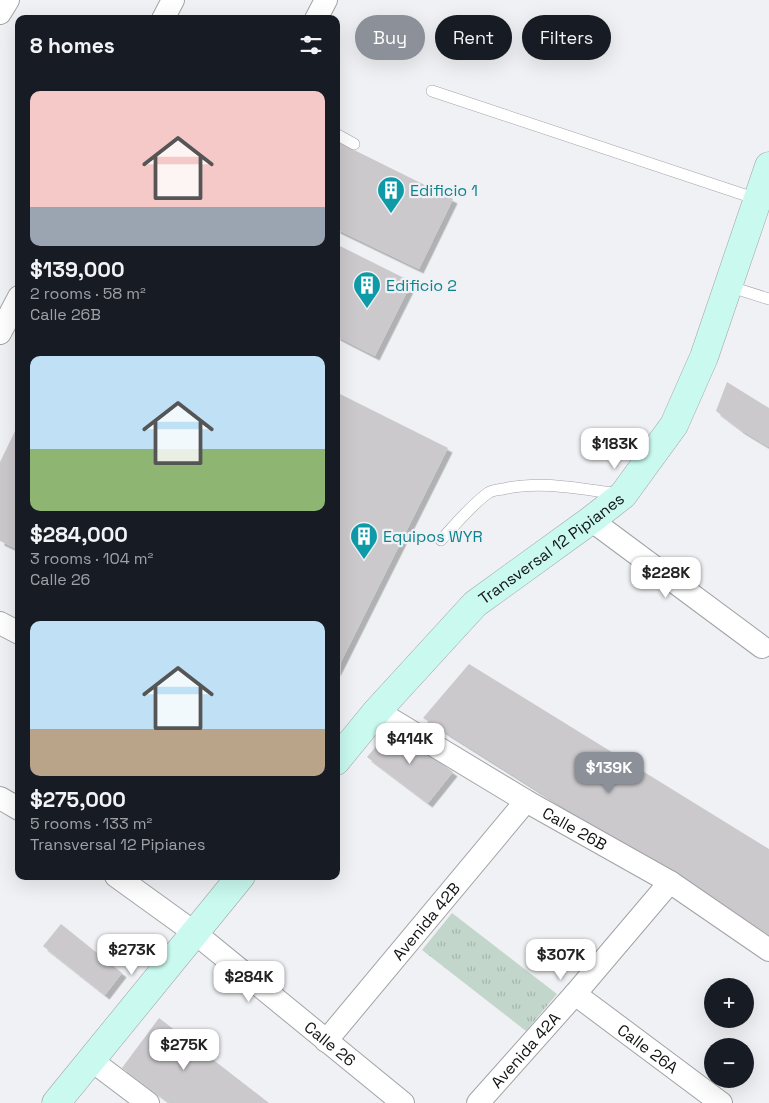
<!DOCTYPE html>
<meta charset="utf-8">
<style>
body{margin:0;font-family:"Space Grotesk",sans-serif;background:#242831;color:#f1f3f6;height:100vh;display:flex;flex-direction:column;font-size:19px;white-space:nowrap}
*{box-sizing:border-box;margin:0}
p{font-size:16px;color:#9ea1a6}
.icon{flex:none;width:28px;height:28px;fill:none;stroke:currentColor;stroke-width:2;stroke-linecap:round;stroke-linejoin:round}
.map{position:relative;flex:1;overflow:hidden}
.drawer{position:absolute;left:15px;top:15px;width:325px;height:865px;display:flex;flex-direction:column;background:#171b24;border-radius:10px;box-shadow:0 5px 20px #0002}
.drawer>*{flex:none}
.banner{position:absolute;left:355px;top:15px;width:339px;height:45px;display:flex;gap:10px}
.tools{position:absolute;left:704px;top:978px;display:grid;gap:10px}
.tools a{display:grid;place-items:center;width:50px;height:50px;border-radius:50%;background:#171b24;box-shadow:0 5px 20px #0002;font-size:25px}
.price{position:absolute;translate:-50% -42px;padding:0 11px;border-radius:10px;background:#fff;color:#222;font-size:16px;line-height:32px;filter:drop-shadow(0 1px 2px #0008)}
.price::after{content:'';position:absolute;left:50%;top:30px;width:15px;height:11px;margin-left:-8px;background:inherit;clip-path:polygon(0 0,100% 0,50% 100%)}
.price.on{background:#8c9099;color:#fff}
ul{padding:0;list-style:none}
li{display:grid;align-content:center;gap:10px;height:265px;padding:0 15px}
li span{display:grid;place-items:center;height:155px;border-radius:10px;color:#555}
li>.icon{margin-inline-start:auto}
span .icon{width:90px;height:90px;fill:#fffc;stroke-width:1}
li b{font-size:21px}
h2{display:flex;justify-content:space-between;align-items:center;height:60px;padding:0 15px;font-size:21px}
.chip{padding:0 18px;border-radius:22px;background:#171b24;box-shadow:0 5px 20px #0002;font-size:18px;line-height:45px}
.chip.on{background:#8c9099;color:#fff}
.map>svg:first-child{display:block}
</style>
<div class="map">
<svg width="769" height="1103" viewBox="0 0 769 1103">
<defs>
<pattern id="park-tufts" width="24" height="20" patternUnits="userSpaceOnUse" patternTransform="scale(1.25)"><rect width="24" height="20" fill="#c2d6cb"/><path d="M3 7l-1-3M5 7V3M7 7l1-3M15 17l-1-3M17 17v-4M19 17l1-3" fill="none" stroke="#a6b7ad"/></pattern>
<filter id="shadow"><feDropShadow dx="4.5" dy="4.5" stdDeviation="0" flood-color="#0004"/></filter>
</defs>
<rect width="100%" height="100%" fill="#f0f1f4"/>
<polygon fill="url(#park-tufts)" points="452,913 557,994 526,1031 422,950"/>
<g fill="#cbc9cc" filter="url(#shadow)">
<polygon points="340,143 453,199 419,269 336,229 336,151"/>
<polygon points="336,244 412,282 375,356 336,336"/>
<polygon points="727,382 769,408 769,447 741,430 716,411"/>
<polygon points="336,392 448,448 336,672"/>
<polygon points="17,427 19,428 19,550 0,541 0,462"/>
<polygon points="469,664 769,849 769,937 423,718"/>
<polygon points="392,728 453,772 428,803 367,757"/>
<polygon points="61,924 122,973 105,995 43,946"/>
<polygon points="159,1018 198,1048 269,1103 170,1103 122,1068"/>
</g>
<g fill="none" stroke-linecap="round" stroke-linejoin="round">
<g stroke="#a2a3a6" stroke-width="12">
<g id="lane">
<polyline points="432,91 757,199"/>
<polyline points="336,134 354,144"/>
<polyline points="728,286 769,299"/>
<path d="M 441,540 C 456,524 470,506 488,493 C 492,490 498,490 503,489 C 541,480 580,489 619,494"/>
</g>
</g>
<g stroke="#a2a3a6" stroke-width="24">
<g id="street">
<polyline points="0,13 8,0"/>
<polyline points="163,19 173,0"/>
<polyline points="316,19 326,0"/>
<polyline points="0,333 19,297"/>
<polyline points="591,520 762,647"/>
<polyline points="0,623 19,633"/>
<path id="s1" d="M 377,711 L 526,801 L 670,882 L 769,950"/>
<polyline points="0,798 19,809"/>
<path id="s2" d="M 116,876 L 195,933 L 403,1103"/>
<path id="s3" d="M 575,994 L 721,1103"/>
<path id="s4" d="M 326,1041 L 526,801"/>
<polyline points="91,1060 148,1103"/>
<path id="s5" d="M 478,1103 L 575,994 L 670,882"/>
</g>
</g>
<g stroke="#a2a3a6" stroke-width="29">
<g id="secondary">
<path id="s6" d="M 336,761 L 377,711 L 475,604 L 591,520 L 623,495 L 674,425 L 704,357 L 769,166"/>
<polyline points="56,1103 241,876"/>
</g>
</g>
<use href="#lane" stroke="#fff" stroke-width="11"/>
<use href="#street" stroke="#fff" stroke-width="22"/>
<use href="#secondary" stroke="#c9f9ef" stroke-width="28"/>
</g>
<defs>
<g id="building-pin" transform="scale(1.4375)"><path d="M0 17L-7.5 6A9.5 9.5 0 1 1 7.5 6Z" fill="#0f9aa8" stroke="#f0f1f4"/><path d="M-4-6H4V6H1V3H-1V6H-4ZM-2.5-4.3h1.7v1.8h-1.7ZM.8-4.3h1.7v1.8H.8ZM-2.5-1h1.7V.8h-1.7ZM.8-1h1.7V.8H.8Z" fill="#fff"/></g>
</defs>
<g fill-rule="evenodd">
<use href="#building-pin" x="391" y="190"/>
<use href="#building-pin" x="367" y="285"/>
<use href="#building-pin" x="364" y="536"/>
</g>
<g text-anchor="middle" stroke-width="4.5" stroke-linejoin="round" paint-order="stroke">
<g font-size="16" fill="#0d838f" stroke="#f0f1f4" text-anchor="start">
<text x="410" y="196">Edificio 1</text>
<text x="386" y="291">Edificio 2</text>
<text x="383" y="542">Equipos WYR</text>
</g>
<g font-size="16" fill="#121213" stroke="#f0f1f4">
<text dy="6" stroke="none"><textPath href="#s6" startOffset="304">Transversal 12 Pipianes</textPath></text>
<text dy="6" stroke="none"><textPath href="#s1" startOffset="230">Calle 26B</textPath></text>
<text dy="6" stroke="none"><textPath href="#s4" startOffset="156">Avenida 42B</textPath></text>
<text dy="6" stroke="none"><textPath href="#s2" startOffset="272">Calle 26</textPath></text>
<text dy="6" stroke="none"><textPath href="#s5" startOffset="71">Avenida 42A</textPath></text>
<text dy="6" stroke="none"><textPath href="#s3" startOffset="91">Calle 26A</textPath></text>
</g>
</g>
</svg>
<div class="tools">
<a>+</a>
<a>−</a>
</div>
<b class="price" style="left:615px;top:470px">$183K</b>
<b class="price" style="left:666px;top:599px">$228K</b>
<b class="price" style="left:410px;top:765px">$414K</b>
<b class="price on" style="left:609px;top:794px">$139K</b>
<b class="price" style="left:132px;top:976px">$273K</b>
<b class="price" style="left:561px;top:981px">$307K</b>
<b class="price" style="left:249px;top:1003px">$284K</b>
<b class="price" style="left:184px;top:1071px">$275K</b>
<div class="banner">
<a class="chip on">Buy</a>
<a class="chip">Rent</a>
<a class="chip">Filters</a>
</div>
<section class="drawer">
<h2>8 homes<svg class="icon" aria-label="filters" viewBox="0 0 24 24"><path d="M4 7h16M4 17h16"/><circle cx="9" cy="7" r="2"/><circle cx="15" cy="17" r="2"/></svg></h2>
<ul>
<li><span style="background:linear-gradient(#f6c9c9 75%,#9aa5b1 0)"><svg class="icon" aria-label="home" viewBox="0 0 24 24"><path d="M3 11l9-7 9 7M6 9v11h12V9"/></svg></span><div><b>$139,000</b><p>2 rooms · 58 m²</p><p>Calle 26B</p></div></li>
<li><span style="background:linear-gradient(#bfe0f5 60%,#8fb573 0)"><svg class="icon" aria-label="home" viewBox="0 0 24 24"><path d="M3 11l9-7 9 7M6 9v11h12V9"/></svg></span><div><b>$284,000</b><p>3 rooms · 104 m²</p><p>Calle 26</p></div></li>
<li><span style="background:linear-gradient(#bfe0f5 70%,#b9a48a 0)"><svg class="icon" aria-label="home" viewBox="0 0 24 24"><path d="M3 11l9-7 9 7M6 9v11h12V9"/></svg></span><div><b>$275,000</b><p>5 rooms · 133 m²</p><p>Transversal 12 Pipianes</p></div></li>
</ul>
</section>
</div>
